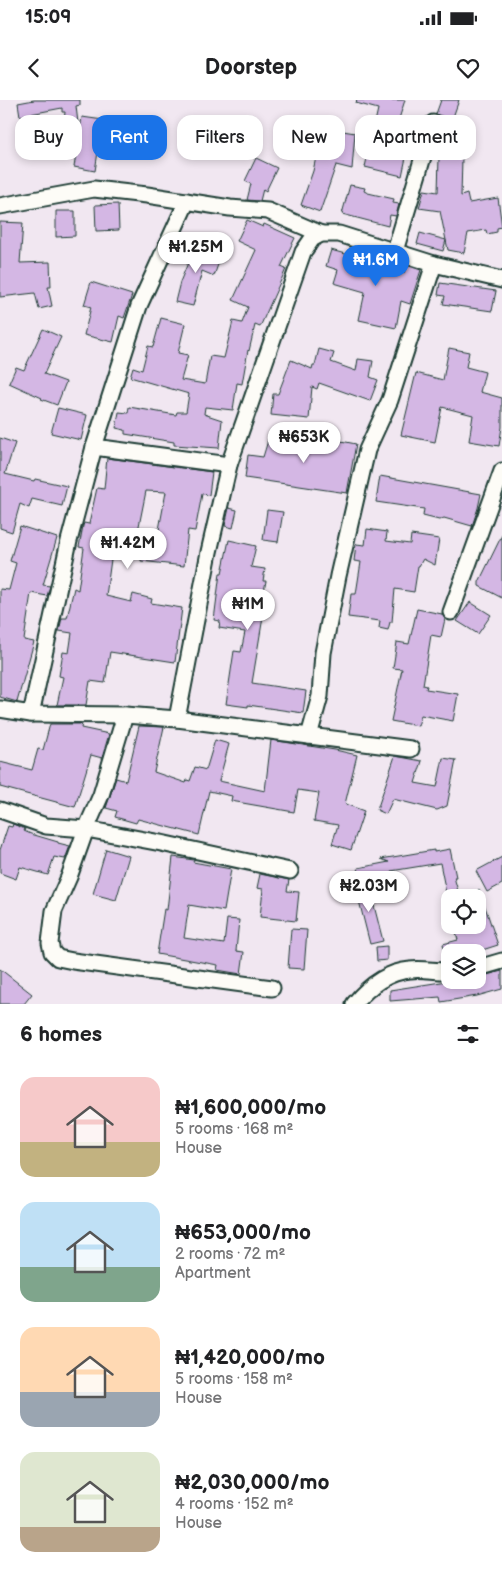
<!DOCTYPE html>
<meta charset="utf-8">
<style>
body{margin:0;font-family:"Balsamiq Sans",sans-serif;background:#f6f6f6;color:#202124;height:100vh;display:flex;flex-direction:column;font-size:19px;white-space:nowrap}
*{box-sizing:border-box;margin:0}
p{font-size:16px;color:#757577}
.icon{flex:none;width:28px;height:28px;fill:none;stroke:currentColor;stroke-width:2;stroke-linecap:round;stroke-linejoin:round}
.map{position:relative;height:904px;overflow:hidden}
.side{display:flex;flex-direction:column;background:#fff;flex:1}
.side>*{flex:none}
.hud{position:absolute;left:15px;top:15px;width:472px;height:45px;display:flex;gap:10px}
.tools{position:absolute;left:441px;top:789px;display:grid;gap:10px}
.tools a{display:grid;place-items:center;width:45px;height:45px;border-radius:10px;background:#fff;box-shadow:0 2px 8px #0003;font-size:25px}
.price{position:absolute;translate:-50% -42px;padding:0 11px;border-radius:18px;background:#fff;color:#222;font-size:16px;line-height:32px;filter:drop-shadow(0 1px 2px #0008)}
.price::after{content:'';position:absolute;left:50%;top:30px;width:15px;height:11px;margin-left:-8px;background:inherit;clip-path:polygon(0 0,100% 0,50% 100%)}
.price.current{background:#1a73e8;color:#fff}
ul{padding:0;list-style:none}
li{display:flex;align-items:center;gap:15px;height:125px;padding:0 20px}
li span{display:grid;place-items:center;flex:none;width:140px;height:100px;border-radius:15px;color:#555}
li>.icon{margin-inline-start:auto}
span .icon{width:60px;height:60px;fill:#fffc;stroke-width:1}
li b{font-size:21px}
h2{display:flex;justify-content:space-between;align-items:center;height:60px;padding:0 20px;font-size:21px}
.tag{padding:0 18px;border-radius:15px;background:#fff;box-shadow:0 2px 8px #0003;font-size:18px;line-height:45px}
.tag.current{background:#1a73e8;color:#fff}
.status{display:flex;justify-content:space-between;align-items:center;height:35px;padding:0 25px;background:#fff;direction:ltr}
.status svg{height:14px;fill:currentColor}
header{display:flex;justify-content:space-between;align-items:center;height:65px;padding:0 20px;background:#fff;font-size:22px;font-weight:600}
.map>svg:first-child{display:block}
</style>
<div class="status"><b>15:09</b><svg viewBox="0 0 49 12"><path d="M0 12V9h3v3zM5 12V6h3v6zM10 12V3h3v9zM15 12V0h3v12zM26 1h20v11H26zM47 4h2v5h-2z"/></svg></div>
<header><svg class="icon" aria-label="back" viewBox="0 0 24 24"><path d="M15 5l-7 7 7 7"/></svg>Doorstep<svg class="icon" aria-label="heart" viewBox="0 0 24 24"><path d="M12 20l-8-8c-3-5 5-10 8-4 3-6 11-1 8 4z"/></svg></header>
<div class="map">
<svg width="502" height="904" viewBox="0 0 502 904">
<rect width="100%" height="100%" fill="#f1e7f1"/>
<filter id="ink" filterUnits="userSpaceOnUse"><feTurbulence type="fractalNoise" baseFrequency=".02" numOctaves="2"/><feDisplacementMap in="SourceGraphic" scale="10" xChannelSelector="R" yChannelSelector="G"/><feConvolveMatrix kernelMatrix="1 2 1 2 8 2 1 2 1" color-interpolation-filters="sRGB"/></filter>
<g filter="url(#ink)">
<g fill="#d4b7e4" stroke="#1f3d34" fill-rule="evenodd">
<polygon points="34,0 80,0 80,5 76,6 78,23 64,22 65,12 62,12 62,8 20,16 18,3"/>
<polygon points="357,0 405,0 398,22 413,25 402,76 365,67 378,9 356,3"/>
<polygon points="441,0 459,0 452,20 436,14"/>
<polygon points="82,17 103,20 95,71 74,67"/>
<polygon points="319,27 355,33 352,69 336,65 320,112 301,105 313,71 318,48 315,48"/>
<polygon points="439,57 462,58 461,96 467,94 469,103 498,98 502,127 497,128 497,132 487,134 486,130 468,133 464,153 448,150 440,111 419,108 424,90 438,92"/>
<polygon points="256,58 277,68 266,91 263,89 260,101 247,100 251,84 245,81"/>
<polygon points="350,85 365,88 364,91 368,93 394,99 393,103 399,104 396,116 390,115 388,126 342,114"/>
<polygon points="118,104 119,130 96,131 95,105"/>
<polygon points="56,111 75,111 75,136 56,137"/>
<polygon points="247,120 263,127 264,124 295,138 281,167 286,169 260,227 255,225 249,251 248,250 242,284 237,283 233,310 205,307 204,314 222,320 219,348 174,345 174,342 125,334 125,330 116,328 119,312 128,313 129,307 176,315 177,312 186,312 189,294 130,277 133,267 142,270 148,246 153,247 161,218 185,224 178,253 188,255 181,280 205,284 210,256 224,258 233,221 242,223 248,207 233,200 256,150 237,141"/>
<polygon points="0,122 23,123 20,163 50,162 51,187 48,187 52,206 39,209 35,193 0,197"/>
<polygon points="420,133 446,140 443,151 417,144"/>
<polygon points="195,146 221,156 214,176 202,171 193,206 175,202 180,182"/>
<polygon points="331,150 367,160 366,164 404,173 406,165 421,170 410,204 401,201 396,228 359,220 365,192 334,183 338,170 326,166"/>
<polygon points="91,182 132,195 124,218 119,216 113,242 84,235 91,207 84,205"/>
<polygon points="440,183 496,191 492,211 443,204 445,196 438,195"/>
<polygon points="43,229 61,237 44,274 66,282 57,305 41,299 42,298 9,283 16,267 24,270"/>
<polygon points="449,248 469,252 466,267 485,272 480,292 502,298 502,327 499,346 469,341 473,315 442,307 435,342 401,335 416,273 443,280"/>
<polygon points="319,249 334,253 331,262 356,271 358,259 373,261 370,277 378,280 370,301 319,283 317,289 312,287 309,319 271,315 273,294 278,294 291,260 312,269 313,265 315,265"/>
<polygon points="58,308 87,315 81,340 51,333"/>
<polygon points="270,334 324,349 326,338 356,344 347,393 245,378 248,355 263,357"/>
<polygon points="0,338 15,343 5,374 34,381 35,379 67,386 62,406 32,399 29,408 20,404 12,432 0,428"/>
<path d="M 107,358 L 212,372 L 209,395 L 202,394 L 195,431 L 188,430 L 184,466 L 141,461 L 141,456 L 112,452 L 106,496 L 131,502 L 133,494 L 152,499 L 151,503 L 182,508 L 175,562 L 110,552 L 105,583 L 90,581 L 86,605 L 57,605 L 63,577 L 59,576 L 63,552 L 69,553 L 72,533 L 59,531 L 62,518 L 67,518 L 74,488 L 78,490 L 84,448 L 79,447 L 83,426 L 84,423 L 89,424 L 97,388 L 104,389 ZM 146,391 L 166,392 L 158,435 L 139,433 L 140,431 L 138,431 Z"/>
<polygon points="380,376 481,394 478,408 472,426 444,418 439,420 423,416 424,409 376,402"/>
<polygon points="229,408 237,410 233,428 225,426"/>
<polygon points="267,410 283,412 278,442 263,440"/>
<polygon points="20,426 57,438 43,485 50,486 47,496 31,493 24,540 34,542 17,602 0,597 0,489 9,490 16,463 10,461"/>
<polygon points="367,429 387,432 386,441 410,444 411,435 439,439 435,465 423,459 419,466 418,466 414,492 395,489 392,522 390,522 388,530 379,528 380,521 348,517 351,494 356,494 361,462 354,461 356,444 365,445"/>
<polygon points="502,435 502,498 479,486 479,482"/>
<polygon points="229,440 256,446 251,467 265,469 263,481 266,481 259,516 263,517 252,583 306,591 303,613 248,605 248,607 226,604 234,551 241,552 245,532 219,528 220,521 214,520 220,473 222,473"/>
<polygon points="470,502 491,515 478,534 457,521"/>
<polygon points="417,509 442,514 445,519 441,537 431,535 423,585 427,586 426,589 458,594 453,621 421,615 418,626 391,621 402,569 393,568 397,542 409,544"/>
<polygon points="50,624 82,624 81,628 109,634 102,658 91,655 75,707 0,687 0,662 32,670 38,649 43,650"/>
<polygon points="139,626 164,627 154,672 186,683 187,680 190,681 195,667 206,670 215,640 229,644 219,681 265,691 271,640 335,650 357,655 345,704 364,711 351,750 332,744 338,725 314,721 319,693 298,690 294,712 231,701 232,696 209,691 199,735 138,719 136,723 115,717 117,711 106,708 116,678 126,681"/>
<polygon points="395,656 422,661 415,683 437,687 443,658 456,660 447,706 437,710 393,699 386,714 377,710"/>
<polygon points="13,724 25,729 24,731 31,734 58,742 58,743 70,746 65,759 54,757 48,775 20,767 16,779 0,773 0,750 8,726 12,727"/>
<polygon points="106,749 129,756 116,800 93,794"/>
<polygon points="450,749 456,777 454,777 460,798 447,798 440,763 391,771 391,774 361,780 358,768 389,762 381,759 434,750 434,752"/>
<polygon points="173,757 194,760 193,762 231,769 224,811 189,805 184,838 224,844 227,819 239,820 236,851 244,852 241,874 217,870 218,865 157,854 164,809 167,810"/>
<polygon points="502,757 502,784 487,792 476,771"/>
<polygon points="260,774 289,780 287,791 299,792 296,821 260,817 263,789 257,788"/>
<polygon points="368,782 383,841 370,844 355,785"/>
<polygon points="479,789 498,845 476,852 445,852 443,844 458,840 454,825 478,825 478,790"/>
<polygon points="291,829 307,830 304,869 288,868"/>
<polygon points="387,846 387,860 377,861 376,847"/>
<polygon points="0,869 32,894 24,904 0,904"/>
<polygon points="502,871 502,889 477,896 441,902 440,897 390,901 390,890 454,880 484,880 483,876"/>
</g>
<g fill="none" stroke-linecap="round" stroke-linejoin="round">
<g stroke="#1f3d34" stroke-width="19">
<g id="street">
<polyline points="0,106 94,89 147,95 230,108 268,111 321,134"/>
<polyline points="395,151 433,23"/>
<polyline points="94,347 229,365"/>
<polyline points="451,512 502,371"/>
<polyline points="0,609 31,614 125,615 177,619 411,649"/>
<polyline points="31,614 69,441 94,347 139,206 187,101"/>
<polyline points="125,615 101,695 86,729 69,777 54,811 50,843 52,852 58,858 73,861 272,888"/>
<polyline points="177,619 209,452 229,365 303,152 312,139 321,134 339,134 434,164 502,180"/>
<polyline points="309,636 320,596 323,553 338,476 367,350 390,300 434,164"/>
<polyline points="0,710 46,726 86,729 161,743 290,771"/>
<polyline points="478,868 502,861"/>
<path d="M 354,904 C 368,887 387,872 410,870 C 423,868 437,872 450,871"/>
</g>
</g>
<use href="#street" stroke="#fdfcf7" stroke-width="15"/>
</g>
</g>
</svg>
<div class="tools">
<a><svg class="icon" aria-label="locate" viewBox="0 0 24 24"><circle cx="12" cy="12" r="6"/><path d="M12 2v4M12 18v4M2 12h4M18 12h4"/></svg></a>
<a><svg class="icon" aria-label="layers" viewBox="0 0 24 24"><path d="M12 4l9 5-9 5-9-5zM3 14l9 5 9-5"/></svg></a>
</div>
<b class="price" style="left:196px;top:174px">₦1.25M</b>
<b class="price current" style="left:376px;top:187px">₦1.6M</b>
<b class="price" style="left:304px;top:364px">₦653K</b>
<b class="price" style="left:128px;top:470px">₦1.42M</b>
<b class="price" style="left:248px;top:531px">₦1M</b>
<b class="price" style="left:369px;top:813px">₦2.03M</b>
<div class="hud">
<a class="tag">Buy</a>
<a class="tag current">Rent</a>
<a class="tag">Filters</a>
<a class="tag">New</a>
<a class="tag">Apartment</a>
</div>
</div>
<section class="side">
<h2>6 homes<svg class="icon" aria-label="filters" viewBox="0 0 24 24"><path d="M4 7h16M4 17h16"/><circle cx="9" cy="7" r="2"/><circle cx="15" cy="17" r="2"/></svg></h2>
<ul>
<li><span style="background:linear-gradient(#f6c9c9 65%,#c2b280 0)"><svg class="icon" aria-label="home" viewBox="0 0 24 24"><path d="M3 11l9-7 9 7M6 9v11h12V9"/></svg></span><div><b>₦1,600,000/mo</b><p>5 rooms · 168 m²</p><p>House</p></div></li>
<li><span style="background:linear-gradient(#bfe0f5 65%,#7fa58c 0)"><svg class="icon" aria-label="home" viewBox="0 0 24 24"><path d="M3 11l9-7 9 7M6 9v11h12V9"/></svg></span><div><b>₦653,000/mo</b><p>2 rooms · 72 m²</p><p>Apartment</p></div></li>
<li><span style="background:linear-gradient(#ffd9b3 65%,#9aa5b1 0)"><svg class="icon" aria-label="home" viewBox="0 0 24 24"><path d="M3 11l9-7 9 7M6 9v11h12V9"/></svg></span><div><b>₦1,420,000/mo</b><p>5 rooms · 158 m²</p><p>House</p></div></li>
<li><span style="background:linear-gradient(#dfe7d0 75%,#b9a48a 0)"><svg class="icon" aria-label="home" viewBox="0 0 24 24"><path d="M3 11l9-7 9 7M6 9v11h12V9"/></svg></span><div><b>₦2,030,000/mo</b><p>4 rooms · 152 m²</p><p>House</p></div></li>
</ul>
</section>
